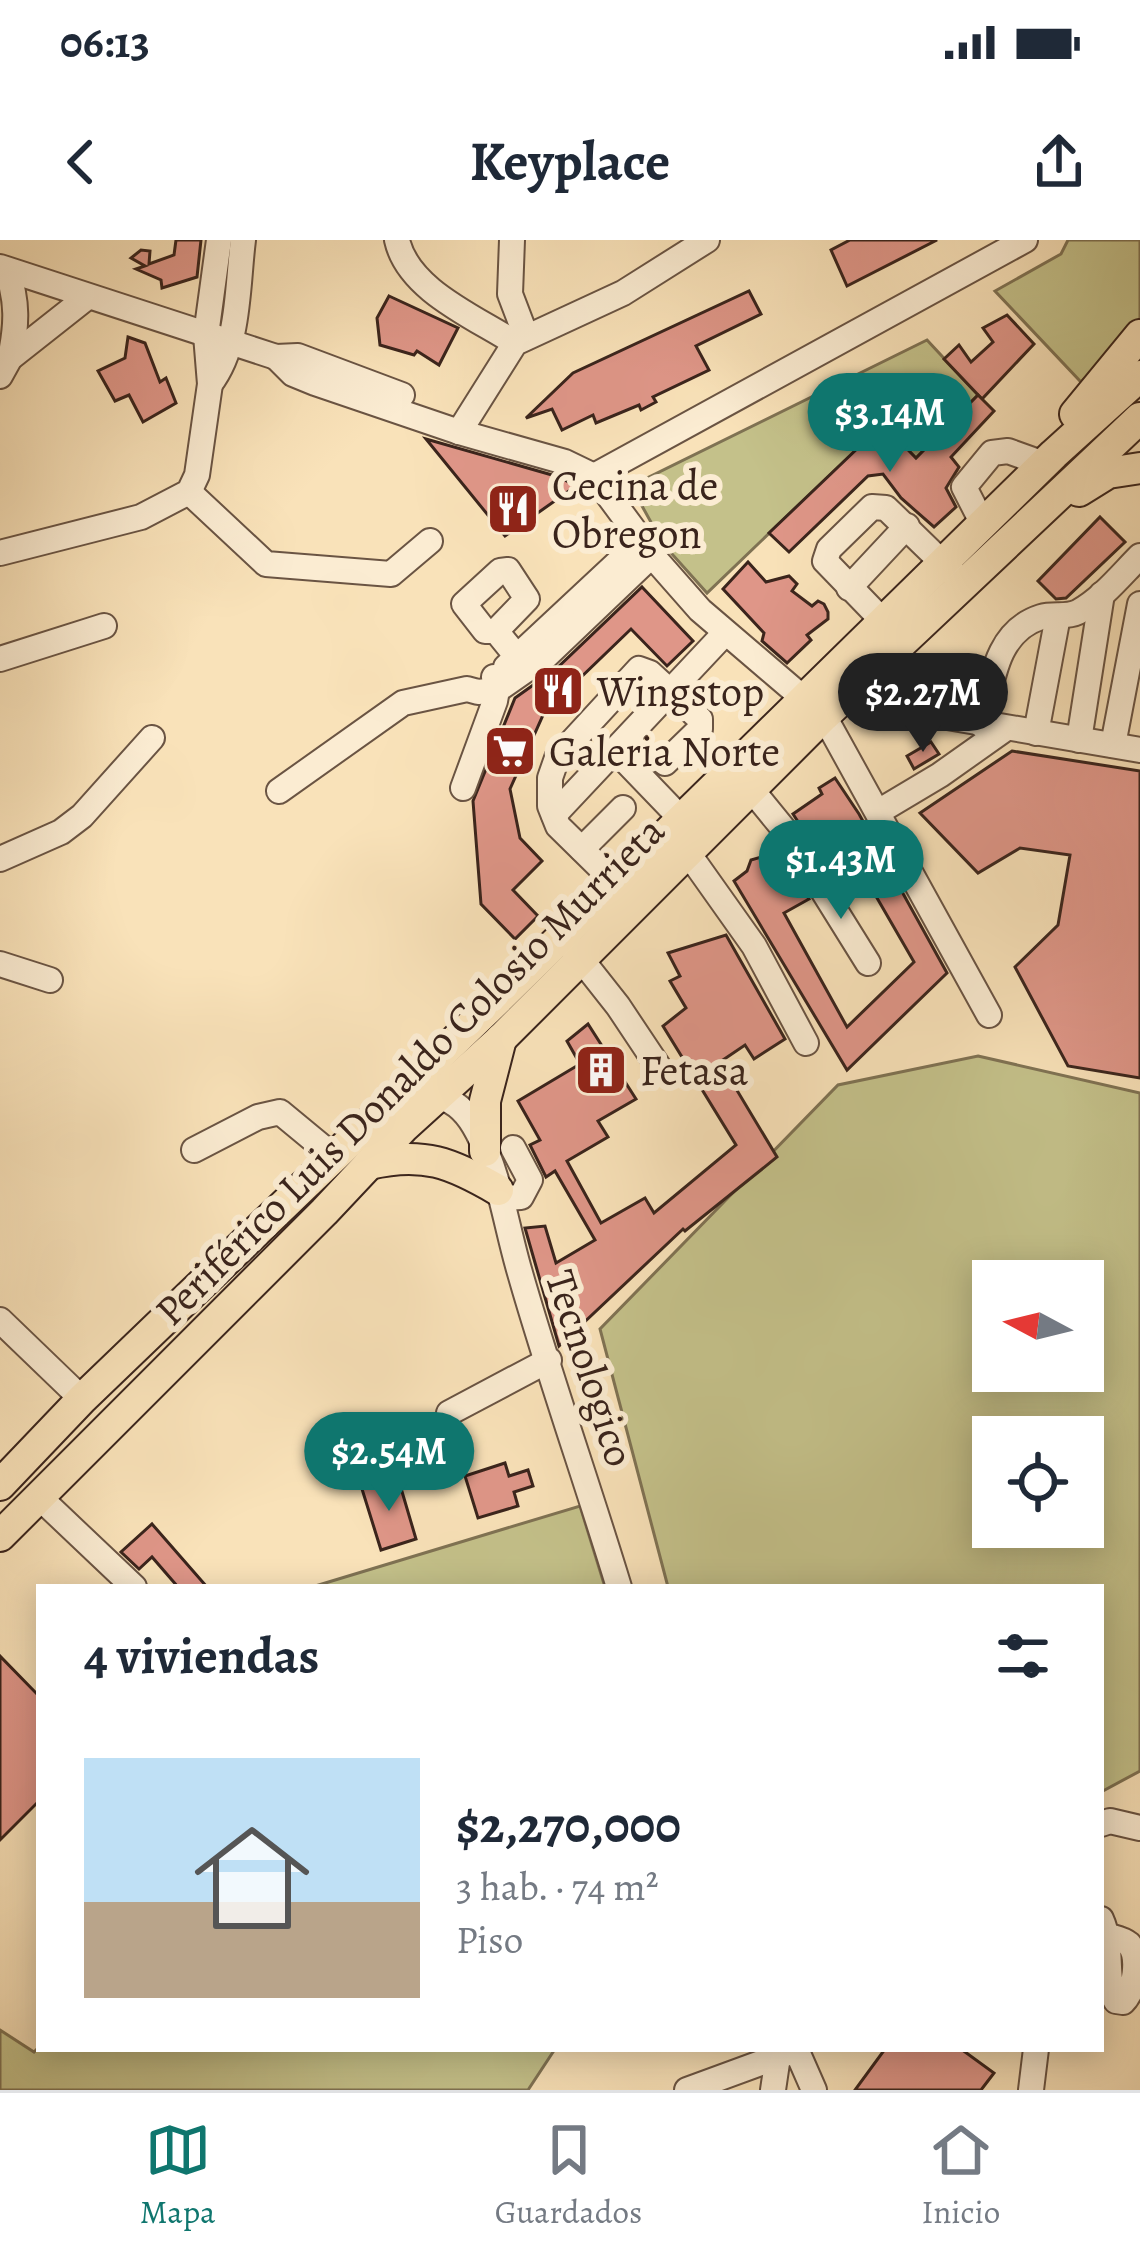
<!DOCTYPE html>
<html lang="es">
<meta charset="utf-8">
<style>
body{margin:0;font-family:Alegreya,serif;background:#f6f6f7;color:#1f2937;height:100vh;display:flex;flex-direction:column;font-size:45px;white-space:nowrap}
*{box-sizing:border-box;margin:0}
p{font-size:39px;color:#747a83}
.icon{flex:none;width:66px;height:66px;fill:none;stroke:currentColor;stroke-width:2;stroke-linecap:round;stroke-linejoin:round}
.map{position:relative;flex:1;overflow:hidden}
.panel{position:absolute;left:36px;top:1344px;width:1068px;height:468px;display:flex;flex-direction:column;background:#fff;border-radius:0px;box-shadow:0 6px 30px #0003}
.panel>*{flex:none}
.needle{width:78px;rotate:277deg}
.buttons{position:absolute;left:972px;top:1020px;display:grid;gap:24px}
.buttons a{display:grid;place-items:center;width:132px;height:132px;border-radius:0px;background:#fff;box-shadow:0 6px 30px #0003;font-size:60px}
.price{position:absolute;translate:-50% -102px;padding:0 27px;border-radius:42px;background:#0f766e;color:#fff;font-size:39px;line-height:78px;filter:drop-shadow(0 3px 6px #0008)}
.price::after{content:'';position:absolute;left:50%;top:72px;width:36px;height:27px;margin-left:-18px;background:inherit;clip-path:polygon(0 0,100% 0,50% 100%)}
.price.on{background:#222;color:#fff}
ul{padding:0;list-style:none}
li{display:flex;align-items:center;gap:36px;height:300px;padding:0 48px}
li span{display:grid;place-items:center;flex:none;width:336px;height:240px;border-radius:0px;color:#555}
li>.icon{margin-inline-start:auto}
span .icon{width:144px;height:144px;fill:#fffc;stroke-width:1}
li b{font-size:51px}
h2{display:flex;justify-content:space-between;align-items:center;height:144px;padding:0 48px;font-size:51px}
.status{display:flex;justify-content:space-between;align-items:center;height:84px;padding:0 60px;background:#fff;direction:ltr}
.status svg{height:33px;fill:currentColor}
header{display:flex;justify-content:space-between;align-items:center;height:156px;padding:0 48px;background:#fff;font-size:54px;font-weight:700}
.menu{display:flex;justify-content:space-around;align-items:center;height:168px;border-top:3px solid #e0e1e3;background:#fff;font-size:33px;color:#747a83}
.menu a{display:grid;justify-items:center;gap:6px}
.menu .on{color:#0f766e}
.map>svg:first-child{display:block}
</style>
<div class="status"><b>06:13</b><svg viewBox="0 0 49 12"><path d="M0 12V9h3v3zM5 12V6h3v6zM10 12V3h3v9zM15 12V0h3v12zM26 1h20v11H26zM47 4h2v5h-2z"/></svg></div>
<header><svg class="icon" aria-label="back" viewBox="0 0 24 24"><path d="M15 5l-7 7 7 7"/></svg>Keyplace<svg class="icon" aria-label="share" viewBox="0 0 24 24"><path d="M12 15V3M7 8l5-5 5 5M5 13v7h14v-7"/></svg></header>
<div class="map">
<svg width="1140" height="1850" viewBox="0 0 1140 1850">
<rect width="100%" height="100%" fill="#f9e2b9"/>
<filter id="stains"><feTurbulence type="fractalNoise" baseFrequency=".00167" numOctaves="4"/><feColorMatrix values="0 0 0 0 .2 0 0 0 0 .09 0 0 0 0 .02 0 0 0 .5 -.17"/></filter>
<radialGradient id="worn" r=".72"><stop offset=".6" stop-color="#630" stop-opacity="0"/><stop offset="1" stop-color="#630" stop-opacity=".3"/></radialGradient>
<g fill="#c4c18a" stroke="#7f7253" stroke-width="3" fill-rule="evenodd">
<polygon points="1068,0 1140,0 1140,81 1081,142 995,51 1061,14"/>
<polygon points="927,100 978,155 916,218 882,185 707,353 663,304 631,246"/>
<path d="M 978,816 L 1140,853 L 1140,1531 L 1101,1552 L 1101,1347 L 668,1347 L 600,1089 L 838,845 ZM 993,1041 L 1083,1041 L 1083,1131 L 993,1131 ZM 993,1197 L 1083,1197 L 1083,1287 L 993,1287 Z"/>
<polygon points="580,1266 605,1347 312,1347"/>
<polygon points="0,1790 34,1812 39,1807 555,1809 528,1850 0,1850"/>
</g>
<g fill="#df9688" stroke="#3a241c" stroke-width="3">
<polygon points="176,0 201,0 197,37 162,48 161,40 136,29 145,26 131,18 141,10 150,11 149,24 174,15"/>
<polygon points="850,0 937,0 847,46 831,10"/>
<polygon points="749,51 761,74 696,106 709,130 653,157 656,162 641,170 639,165 596,183 593,175 562,190 552,169 526,178 573,133"/>
<polygon points="389,56 458,88 439,125 417,111 414,115 380,105 377,78"/>
<polygon points="1007,75 1034,104 982,159 944,119 959,105 971,122 993,102 983,88"/>
<polygon points="128,97 145,103 160,142 166,138 176,163 143,182 129,155 115,161 98,131 125,118"/>
<polygon points="978,155 994,171 951,217 959,227 946,248 956,267 934,287 901,258 883,234 868,236 789,312 769,293 883,184 916,218"/>
<polygon points="426,199 559,237 576,246 505,296"/>
<polygon points="1100,277 1125,302 1066,358 1056,359 1038,341"/>
<polygon points="748,322 766,342 789,336 797,344 792,351 812,366 818,361 824,364 828,372 828,379 807,395 811,400 787,423 762,401 764,393 723,349"/>
<polygon points="642,347 693,401 667,426 631,389 544,473 510,549 520,598 542,621 513,650 538,676 515,699 481,664 473,561 515,458 557,428"/>
<polygon points="931,502 939,514 914,529 907,516"/>
<polygon points="1012,511 1140,531 1140,838 1068,826 1015,727 1058,685 1070,615 1020,608 978,633 920,573"/>
<polygon points="835,538 859,574 947,733 847,830 734,641 747,631 751,620 779,612 809,659 784,673 847,787 914,722 851,613 829,629 793,574 822,554 819,548"/>
<polygon points="726,695 785,799 754,819 745,805 720,822 777,917 685,991 683,989 559,1106 525,988 545,986 556,1023 595,1000 555,931 546,937 530,905 540,900 518,861 580,824 567,801 588,784 636,859 598,881 608,897 567,921 601,983 645,958 654,973 736,905 663,786 686,768 670,741 680,736 668,713"/>
<polygon points="505,1223 509,1236 528,1230 533,1246 514,1252 518,1266 478,1278 465,1236"/>
<polygon points="398,1238 416,1299 381,1310 362,1249"/>
<polygon points="152,1284 207,1347 178,1347 152,1317 139,1329 121,1312"/>
<polygon points="0,1416 39,1456 39,1561 0,1600"/>
<polygon points="885,1809 961,1809 994,1833 981,1850 855,1850"/>
</g>
<g fill="none" stroke-linecap="round" stroke-linejoin="round">
<g stroke="#6a5443" stroke-width="28">
<g id="minor">
<path d="M 397,0 C 408,50 475,77 515,103"/>
<polyline points="512,0 510,54 526,96"/>
<polyline points="0,27 276,117 298,116 402,155"/>
<path d="M 7,30 C 18,62 17,85 10,118"/>
<polyline points="276,117 293,134 315,143 459,192 565,222 594,236 656,320 700,370 824,476 989,775"/>
<polyline points="0,136 10,118 86,58"/>
<path d="M 210,144 C 240,105 237,47 243,0"/>
<polyline points="459,192 515,103 623,53 707,0"/>
<polyline points="594,236 1025,0"/>
<polyline points="189,252 266,324 391,334 430,301"/>
<polyline points="983,284 964,247 992,213 1008,211 1044,224"/>
<polyline points="0,313 141,277 189,252 197,235 210,144 206,95 219,0"/>
<polyline points="849,348 907,286"/>
<polyline points="883,381 825,321 829,309 872,267 886,268 954,334"/>
<polyline points="496,391 485,391 464,364 500,331 508,330 527,359 496,391 527,429"/>
<polyline points="0,419 104,386"/>
<polyline points="506,427 641,301"/>
<polyline points="842,459 1140,510"/>
<path d="M 982,485 C 992,445 994,392 1041,377 C 1054,373 1066,378 1078,372 C 1102,359 1121,335 1140,316"/>
<polyline points="1036,493 1058,376"/>
<polyline points="1079,500 1102,354"/>
<polyline points="1113,505 1140,364"/>
<polyline points="616,511 691,589"/>
<polyline points="463,548 495,461 497,450 494,437"/>
<polyline points="751,549 787,593 868,723"/>
<polyline points="279,551 403,463 467,449 478,452 497,450 546,416 652,315"/>
<polyline points="878,572 940,535 1005,489"/>
<polyline points="554,575 725,393"/>
<polyline points="582,609 623,568"/>
<polyline points="688,613 754,706 806,803"/>
<polyline points="0,619 61,592 82,576 152,498"/>
<polyline points="615,642 558,586 550,566 550,538 557,518 639,429 650,433 700,479 700,489 665,523"/>
<polyline points="573,709 618,766 660,829"/>
<polyline points="0,724 50,740"/>
<path d="M 439,857 C 457,861 470,877 478,893 C 500,936 506,986 520,1033 C 550,1138 587,1242 619,1347"/>
<polyline points="194,910 258,877 280,872 332,915"/>
<polyline points="502,958 521,957 530,940 513,908"/>
<polyline points="0,1080 82,1159"/>
<polyline points="449,1173 549,1120"/>
<polyline points="38,1256 134,1347"/>
<polyline points="1101,1584 1110,1581 1140,1588"/>
<path d="M 1101,1679 C 1114,1707 1104,1744 1116,1761 L 1123,1762 C 1135,1750 1140,1717 1129,1704 C 1123,1699 1116,1698 1109,1696"/>
<polyline points="796,1809 814,1850"/>
<polyline points="687,1850 796,1810"/>
<polyline points="773,1850 778,1816"/>
<polyline points="1031,1850 1036,1809"/>
</g>
</g>
<g stroke="#3a241c" stroke-width="34">
<g id="major">
<polyline points="1075,174 1140,95"/>
<polyline points="1079,251 1108,233 1140,228"/>
<polyline points="485,911 485,861 501,799"/>
<path d="M 369,924 C 423,911 452,923 498,950"/>
<polyline points="0,1245 82,1159 490,767 1054,214 1140,136"/>
<polyline points="0,1296 324,972 403,888 501,799 824,476 1140,178"/>
</g>
</g>
<use href="#minor" stroke="#fbecd2" stroke-width="24"/>
<use href="#major" stroke="#f9e2b9" stroke-width="30"/>
</g>
<defs>
<g id="restaurant-square" transform="scale(2.7)"><rect x="-9" y="-9" width="18" height="18" rx="4" fill="#8f2418" stroke="#fbecd2"/><path d="M-5-6h1v4h1v-4h1v4h1v-4h1v5L-1.5 .5V6h-2V.5L-5-1ZM5-6V6H3V1.5H1.5Q1.5-4 5-6Z" fill="#fff"/></g>
<g id="supermarket-square" transform="scale(2.7)"><rect x="-9" y="-9" width="18" height="18" rx="4" fill="#8f2418" stroke="#fbecd2"/><path d="M-6-5.5h2.5l.6 2H6L4.5 2H-2.5L-4.4-4H-6ZM-1.5 3.2a1.3 1.3 0 1 0 .1 0ZM3 3.2a1.3 1.3 0 1 0 .1 0Z" fill="#fff"/></g>
<g id="building-square" transform="scale(2.7)"><rect x="-9" y="-9" width="18" height="18" rx="4" fill="#8f2418" stroke="#fbecd2"/><path d="M-4-6H4V6H1V3H-1V6H-4ZM-2.5-4.3h1.7v1.8h-1.7ZM.8-4.3h1.7v1.8H.8ZM-2.5-1h1.7V.8h-1.7ZM.8-1h1.7V.8H.8Z" fill="#fff"/></g>
</defs>
<g fill-rule="evenodd">
<use href="#restaurant-square" x="513" y="269"/>
<use href="#restaurant-square" x="558" y="451"/>
<use href="#supermarket-square" x="510" y="511"/>
<use href="#building-square" x="601" y="830"/>
</g>
<g text-anchor="middle" stroke-width="12" stroke-linejoin="round" paint-order="stroke">
<g font-size="42" fill="#3a241c" stroke="#fbecd2" text-anchor="start">
<text x="552" y="260">Cecina de<tspan x="552" dy="48">Obregon</tspan></text>
<text x="597" y="466">Wingstop</text>
<text x="549" y="526">Galeria Norte</text>
<text x="640" y="845">Fetasa</text>
</g>
<g font-size="42" fill="#3a241c" stroke="#fbecd2">
<text transform="translate(409 830) rotate(-45)" y="15">Periférico Luis Donaldo Colosio Murrieta</text>
<text transform="translate(591 1128) rotate(72)" y="15">Tecnologico</text>
</g>
</g>
<rect width="100%" height="100%" filter="url(#stains)"/>
<rect width="100%" height="100%" fill="url(#worn)"/>
</svg>
<div class="buttons">
<a><svg class="needle" viewBox="-14 -14 28 28"><path d="M0-13l5 13h-10z" fill="#e53935"/><path d="M0 13l5-13h-10z" fill="#747a83"/></svg></a>
<a><svg class="icon" aria-label="locate" viewBox="0 0 24 24"><circle cx="12" cy="12" r="6"/><path d="M12 2v4M12 18v4M2 12h4M18 12h4"/></svg></a>
</div>
<b class="price" style="left:890px;top:235px">$3.14M</b>
<b class="price on" style="left:923px;top:515px">$2.27M</b>
<b class="price" style="left:841px;top:682px">$1.43M</b>
<b class="price" style="left:389px;top:1274px">$2.54M</b>
<section class="panel">
<h2>4 viviendas<svg class="icon" aria-label="filters" viewBox="0 0 24 24"><path d="M4 7h16M4 17h16"/><circle cx="9" cy="7" r="2"/><circle cx="15" cy="17" r="2"/></svg></h2>
<ul>
<li><span style="background:linear-gradient(#bfe0f5 60%,#b9a48a 0)"><svg class="icon" aria-label="home" viewBox="0 0 24 24"><path d="M3 11l9-7 9 7M6 9v11h12V9"/></svg></span><div><b>$2,270,000</b><p>3 hab. · 74 m²</p><p>Piso</p></div></li>
</ul>
</section>
</div>
<nav class="menu">
<a class="on"><svg class="icon" aria-label="map" viewBox="0 0 24 24"><path d="M3 6l6-2 6 2 6-2v14l-6 2-6-2-6 2zM9 4v14M15 6v14"/></svg>Mapa</a>
<a><svg class="icon" aria-label="saved" viewBox="0 0 24 24"><path d="M7 4h10v16l-5-4-5 4z"/></svg>Guardados</a>
<a><svg class="icon" aria-label="home" viewBox="0 0 24 24"><path d="M3 11l9-7 9 7M6 9v11h12V9"/></svg>Inicio</a>
</nav>
